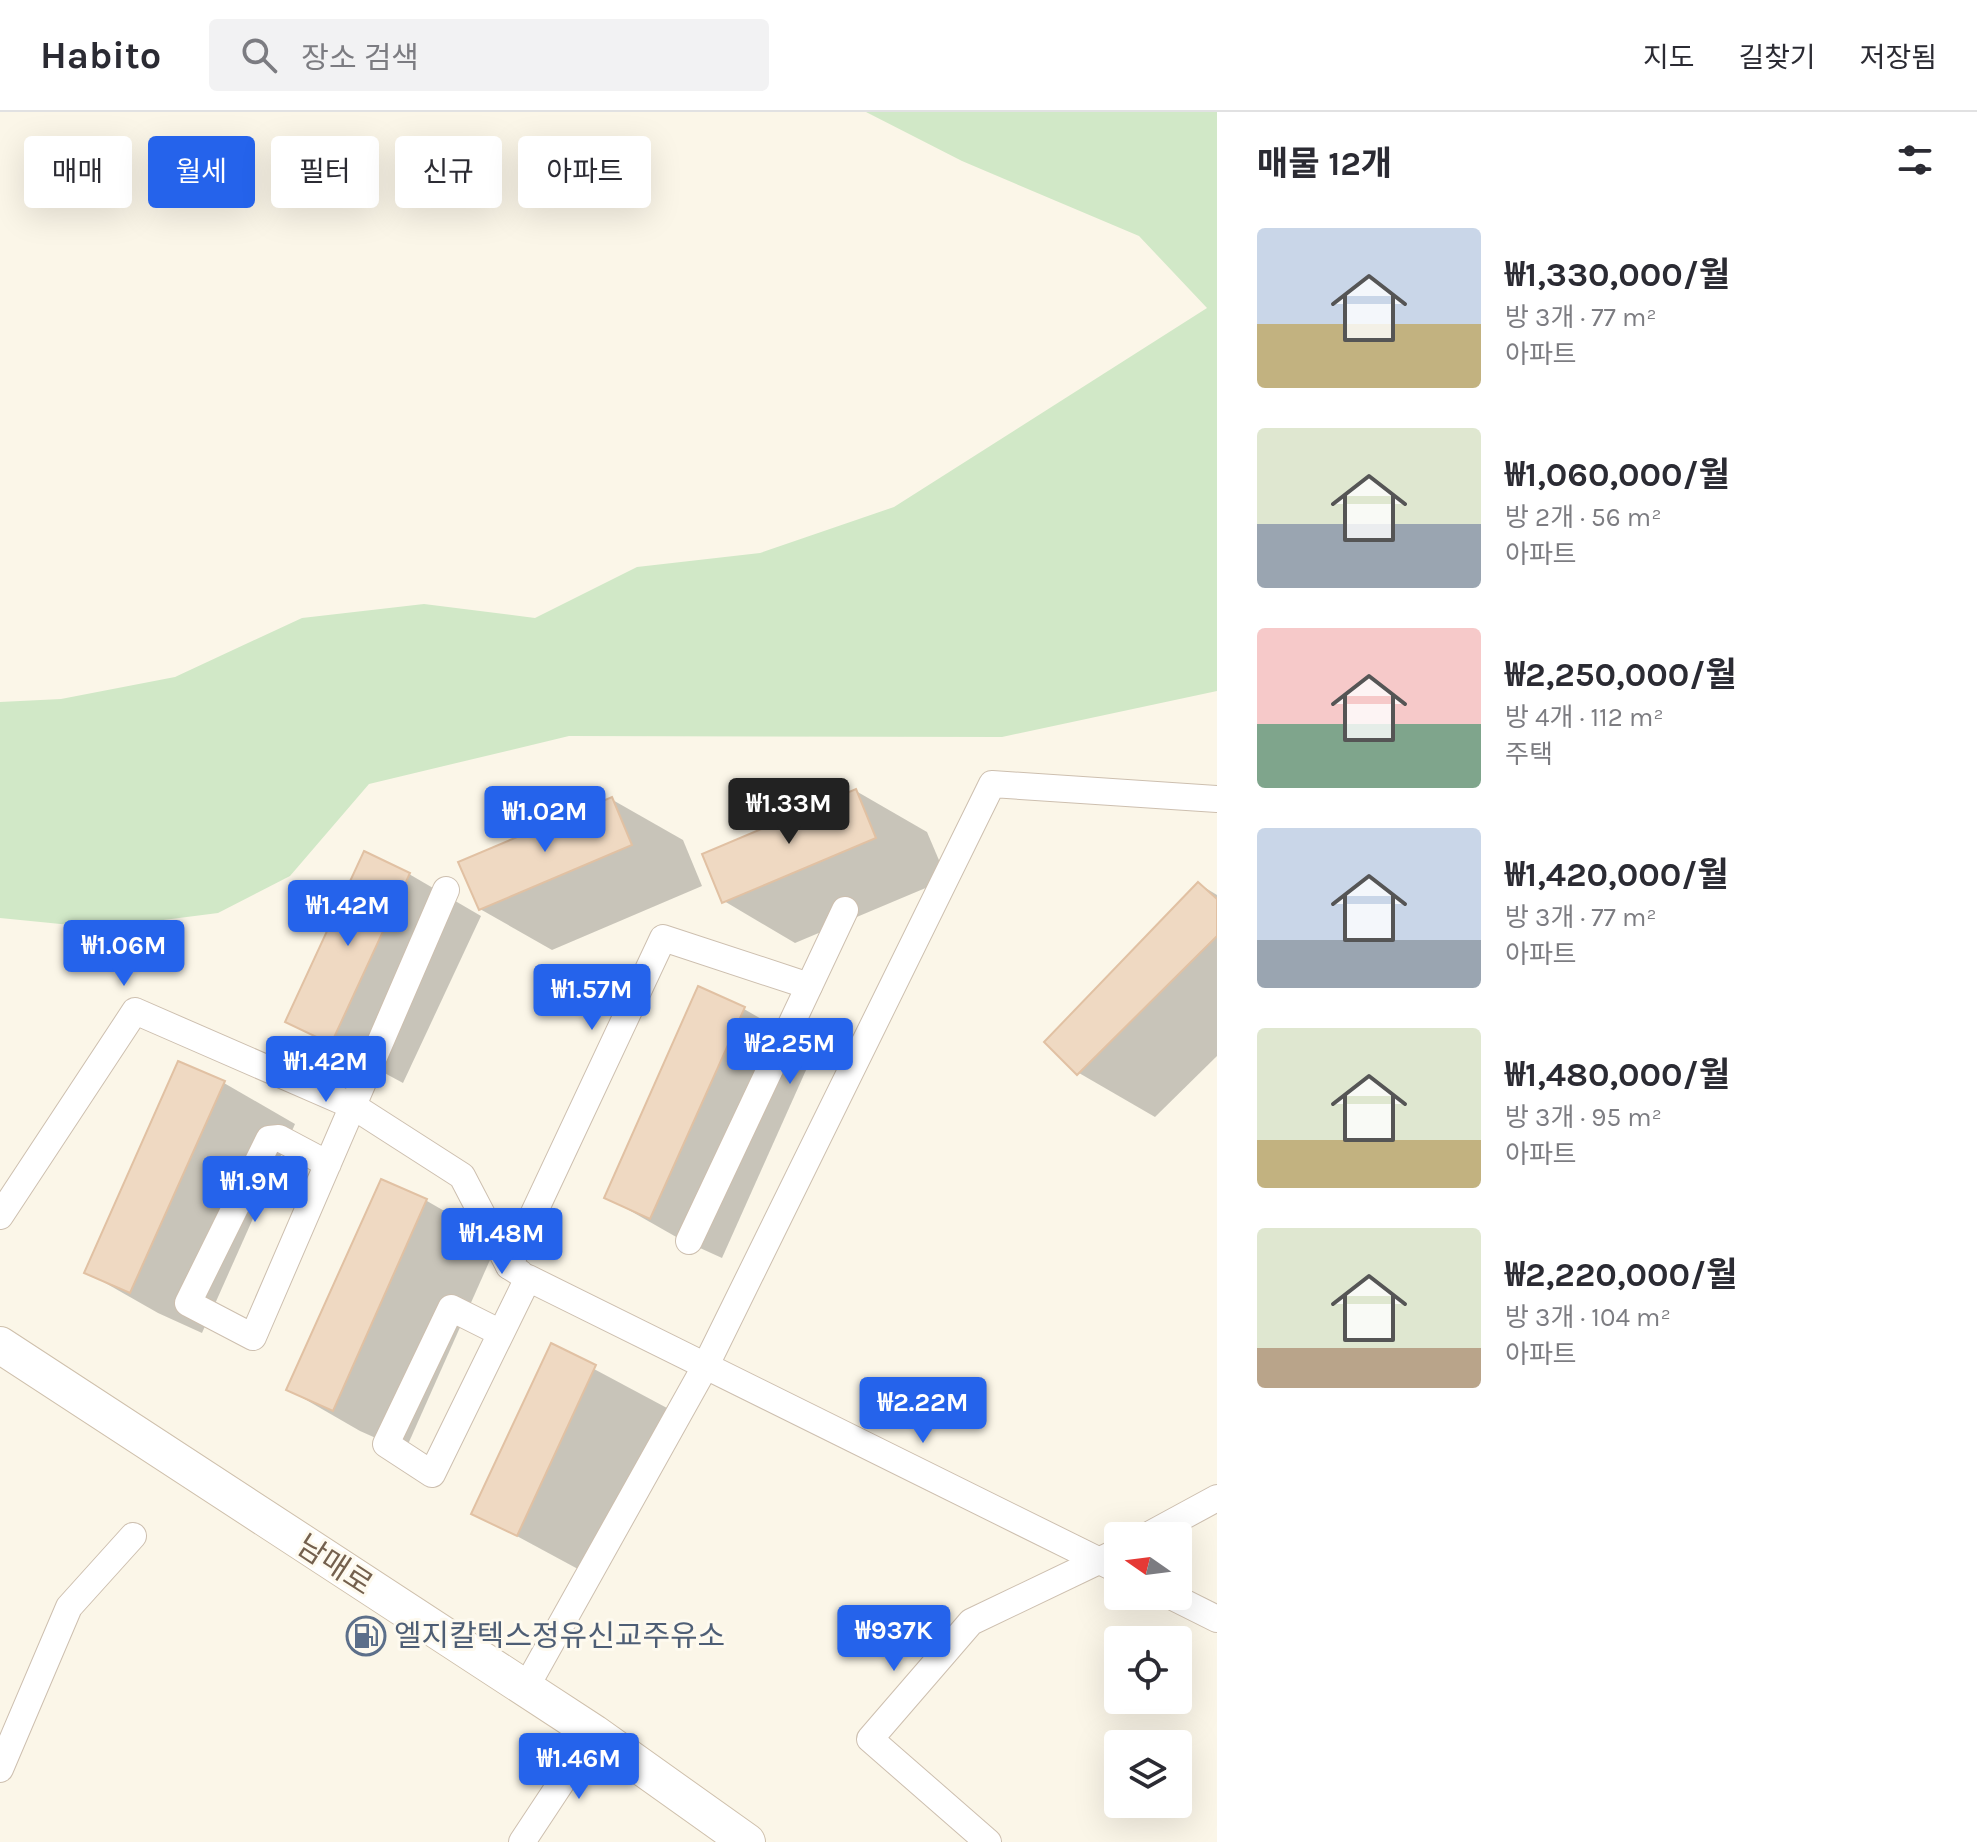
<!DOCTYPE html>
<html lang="ko">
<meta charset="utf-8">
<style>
body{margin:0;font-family:Karla,"Noto Sans KR",sans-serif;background:#f2f2f3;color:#2b2b33;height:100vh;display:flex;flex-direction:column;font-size:30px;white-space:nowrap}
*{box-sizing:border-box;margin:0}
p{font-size:26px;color:#7c7c81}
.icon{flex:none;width:44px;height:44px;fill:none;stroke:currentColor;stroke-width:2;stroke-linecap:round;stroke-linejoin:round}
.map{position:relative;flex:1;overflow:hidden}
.drawer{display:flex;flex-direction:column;background:#fff;width:760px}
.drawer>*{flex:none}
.guide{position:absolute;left:24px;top:24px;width:760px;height:72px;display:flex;gap:16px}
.needle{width:52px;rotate:284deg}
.buttons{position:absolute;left:1104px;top:1410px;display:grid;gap:16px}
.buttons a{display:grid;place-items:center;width:88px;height:88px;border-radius:8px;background:#fff;box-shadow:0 8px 32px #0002;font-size:40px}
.price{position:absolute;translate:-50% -68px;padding:0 18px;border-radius:8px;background:#2563eb;color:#fff;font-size:26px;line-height:52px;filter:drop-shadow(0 2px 4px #0008)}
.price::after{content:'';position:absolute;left:50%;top:48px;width:24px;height:18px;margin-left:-12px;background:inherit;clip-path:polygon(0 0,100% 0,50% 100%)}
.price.on{background:#222;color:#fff}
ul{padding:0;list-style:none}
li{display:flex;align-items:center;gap:24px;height:200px;padding:0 40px}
li span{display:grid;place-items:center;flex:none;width:224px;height:160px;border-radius:8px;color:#555}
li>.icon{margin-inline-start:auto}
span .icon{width:96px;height:96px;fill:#fffc;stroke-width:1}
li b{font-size:34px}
h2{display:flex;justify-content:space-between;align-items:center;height:96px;padding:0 40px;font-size:34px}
.tag{padding:0 28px;border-radius:8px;background:#fff;box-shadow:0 8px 32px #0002;font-size:28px;line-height:72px}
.tag.on{background:#2563eb;color:#fff}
header{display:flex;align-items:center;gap:48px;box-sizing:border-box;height:112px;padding:0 40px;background:#fff;border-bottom:2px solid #e1e1e2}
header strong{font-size:38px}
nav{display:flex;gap:44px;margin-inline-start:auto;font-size:28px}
.search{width:560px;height:72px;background:#f2f2f3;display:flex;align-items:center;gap:20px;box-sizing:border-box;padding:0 28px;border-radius:8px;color:#7c7c81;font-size:30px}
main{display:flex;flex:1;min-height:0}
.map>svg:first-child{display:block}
</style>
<header>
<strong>Habito</strong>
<div class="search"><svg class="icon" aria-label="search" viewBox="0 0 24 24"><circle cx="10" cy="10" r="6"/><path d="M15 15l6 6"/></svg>장소 검색</div>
<nav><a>지도</a><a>길찾기</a><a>저장됨</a></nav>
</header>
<main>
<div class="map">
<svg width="1217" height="1730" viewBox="0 0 1217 1730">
<rect width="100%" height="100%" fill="#fbf6e8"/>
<polygon fill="#d1e8c7" points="866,0 1217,0 1217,579 1002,625 569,624 369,672 290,764 218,801 101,816 0,806 0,590 61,587 175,565 302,506 424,492 535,506 637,455 760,441 894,395 1207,196 1139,124 962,49"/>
<g fill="#0003">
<polygon points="856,679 927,720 947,767 795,831 724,789"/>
<polygon points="611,687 683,728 702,774 552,838 480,797"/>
<polygon points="409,762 481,804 403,971 288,909"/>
<polygon points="1199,772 1217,783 1217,944 1155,1005 1079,961"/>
<polygon points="744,897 815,938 722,1146 678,1126 606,1085"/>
<polygon points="224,971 295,1012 202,1221 158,1201 86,1160"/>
<polygon points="382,1069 427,1089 498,1130 405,1339 360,1319 289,1278"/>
<polygon points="551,1234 667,1296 589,1463 474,1401"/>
</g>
<g fill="#efd9c2" stroke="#e1c1a3" stroke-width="2">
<polygon points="856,677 876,726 722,791 702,742"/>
<polygon points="612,685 632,733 479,798 458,750"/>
<polygon points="364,739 410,761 331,932 285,910"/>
<polygon points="1198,770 1217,787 1217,824 1077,963 1044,930"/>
<polygon points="698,874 745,895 650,1107 604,1086"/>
<polygon points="178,949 225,969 130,1181 84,1161"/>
<polygon points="381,1067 427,1087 333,1299 286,1278"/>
<polygon points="551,1231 596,1253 517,1424 471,1402"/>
</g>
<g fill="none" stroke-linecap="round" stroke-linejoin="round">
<g stroke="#cdbfaf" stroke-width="28">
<g id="street">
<polyline points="328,1052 279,1026 269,1027 188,1191 253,1225 446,778"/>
<polyline points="0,1104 135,899 353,994 462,1064 509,1154"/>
<polyline points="689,1129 845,798"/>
<polyline points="520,1161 509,1154 663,826 809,874"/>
<polyline points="501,1221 451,1196 386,1332 432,1362 528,1166 1118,1458"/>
<polyline points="1147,1424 1217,1386"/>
<polyline points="1171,1484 1217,1507"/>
<polyline points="525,1577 706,1253 992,672 1217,687"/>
<polyline points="0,1657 69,1495 133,1424"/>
<polyline points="522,1730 594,1621"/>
<polyline points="988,1730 870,1627 971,1510 1111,1443"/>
</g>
</g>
<g stroke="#cfc0ac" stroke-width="38">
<polyline id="secondary" points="0,1233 594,1621 747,1730"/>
</g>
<use href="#street" stroke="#fff" stroke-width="26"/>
<use href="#secondary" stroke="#fff" stroke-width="36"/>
</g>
<defs>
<g id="fuel-ring" transform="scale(2)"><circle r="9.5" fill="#fefaef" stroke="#5c6f8a" stroke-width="1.5"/><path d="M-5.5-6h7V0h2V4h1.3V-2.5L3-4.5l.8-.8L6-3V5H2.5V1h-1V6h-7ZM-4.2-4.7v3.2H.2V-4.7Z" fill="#5c6f8a"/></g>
</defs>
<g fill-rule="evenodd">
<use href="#fuel-ring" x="366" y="1524"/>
</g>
<g text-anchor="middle" stroke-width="6" stroke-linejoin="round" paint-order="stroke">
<g font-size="30" fill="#74604d" stroke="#fefaef">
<text transform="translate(335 1453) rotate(33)" y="10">남매로</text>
</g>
<g font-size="30" fill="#4e5e75" stroke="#fefaef" text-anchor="start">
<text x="394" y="1534">엘지칼텍스정유신교주유소</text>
</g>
</g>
</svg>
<div class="buttons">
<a><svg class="needle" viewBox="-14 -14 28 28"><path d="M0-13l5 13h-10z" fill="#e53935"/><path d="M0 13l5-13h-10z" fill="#7c7c81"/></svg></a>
<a><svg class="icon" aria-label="locate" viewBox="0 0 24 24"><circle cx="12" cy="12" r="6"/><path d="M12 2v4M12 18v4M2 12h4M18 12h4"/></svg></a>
<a><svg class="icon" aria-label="layers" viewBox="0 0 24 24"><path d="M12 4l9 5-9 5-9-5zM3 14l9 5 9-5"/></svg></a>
</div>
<b class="price on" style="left:789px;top:734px">₩1.33M</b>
<b class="price" style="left:545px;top:742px">₩1.02M</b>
<b class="price" style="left:348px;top:836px">₩1.42M</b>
<b class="price" style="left:124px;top:876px">₩1.06M</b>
<b class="price" style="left:592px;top:920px">₩1.57M</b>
<b class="price" style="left:790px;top:974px">₩2.25M</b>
<b class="price" style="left:326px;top:992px">₩1.42M</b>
<b class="price" style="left:255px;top:1112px">₩1.9M</b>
<b class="price" style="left:502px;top:1164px">₩1.48M</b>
<b class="price" style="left:923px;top:1333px">₩2.22M</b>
<b class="price" style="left:894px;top:1561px">₩937K</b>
<b class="price" style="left:579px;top:1689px">₩1.46M</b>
<div class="guide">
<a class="tag">매매</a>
<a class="tag on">월세</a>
<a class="tag">필터</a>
<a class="tag">신규</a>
<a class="tag">아파트</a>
</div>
</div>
<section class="drawer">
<h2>매물 12개<svg class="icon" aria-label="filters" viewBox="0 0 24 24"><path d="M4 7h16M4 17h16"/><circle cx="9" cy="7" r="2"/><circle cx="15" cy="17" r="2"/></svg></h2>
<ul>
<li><span style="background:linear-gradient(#c9d6e8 60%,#c2b280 0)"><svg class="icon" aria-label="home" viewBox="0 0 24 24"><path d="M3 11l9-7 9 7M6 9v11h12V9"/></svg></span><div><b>₩1,330,000/월</b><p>방 3개 · 77 m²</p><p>아파트</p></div></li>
<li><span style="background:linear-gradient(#dfe7d0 60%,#9aa5b1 0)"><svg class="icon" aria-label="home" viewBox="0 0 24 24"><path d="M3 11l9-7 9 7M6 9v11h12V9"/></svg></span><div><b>₩1,060,000/월</b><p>방 2개 · 56 m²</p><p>아파트</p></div></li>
<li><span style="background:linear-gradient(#f6c9c9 60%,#7fa58c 0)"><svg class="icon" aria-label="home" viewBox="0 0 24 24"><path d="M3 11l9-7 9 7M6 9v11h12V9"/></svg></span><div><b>₩2,250,000/월</b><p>방 4개 · 112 m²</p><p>주택</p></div></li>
<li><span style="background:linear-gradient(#c9d6e8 70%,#9aa5b1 0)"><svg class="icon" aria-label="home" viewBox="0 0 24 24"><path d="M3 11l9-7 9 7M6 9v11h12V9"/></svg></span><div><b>₩1,420,000/월</b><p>방 3개 · 77 m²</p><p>아파트</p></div></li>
<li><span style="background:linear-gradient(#dfe7d0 70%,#c2b280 0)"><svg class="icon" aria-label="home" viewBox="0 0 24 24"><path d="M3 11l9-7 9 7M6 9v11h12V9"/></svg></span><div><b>₩1,480,000/월</b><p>방 3개 · 95 m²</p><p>아파트</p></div></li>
<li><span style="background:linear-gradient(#dfe7d0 75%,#b9a48a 0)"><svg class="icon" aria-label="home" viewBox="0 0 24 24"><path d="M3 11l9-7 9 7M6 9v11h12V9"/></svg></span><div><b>₩2,220,000/월</b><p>방 3개 · 104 m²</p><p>아파트</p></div></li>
</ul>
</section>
</main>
